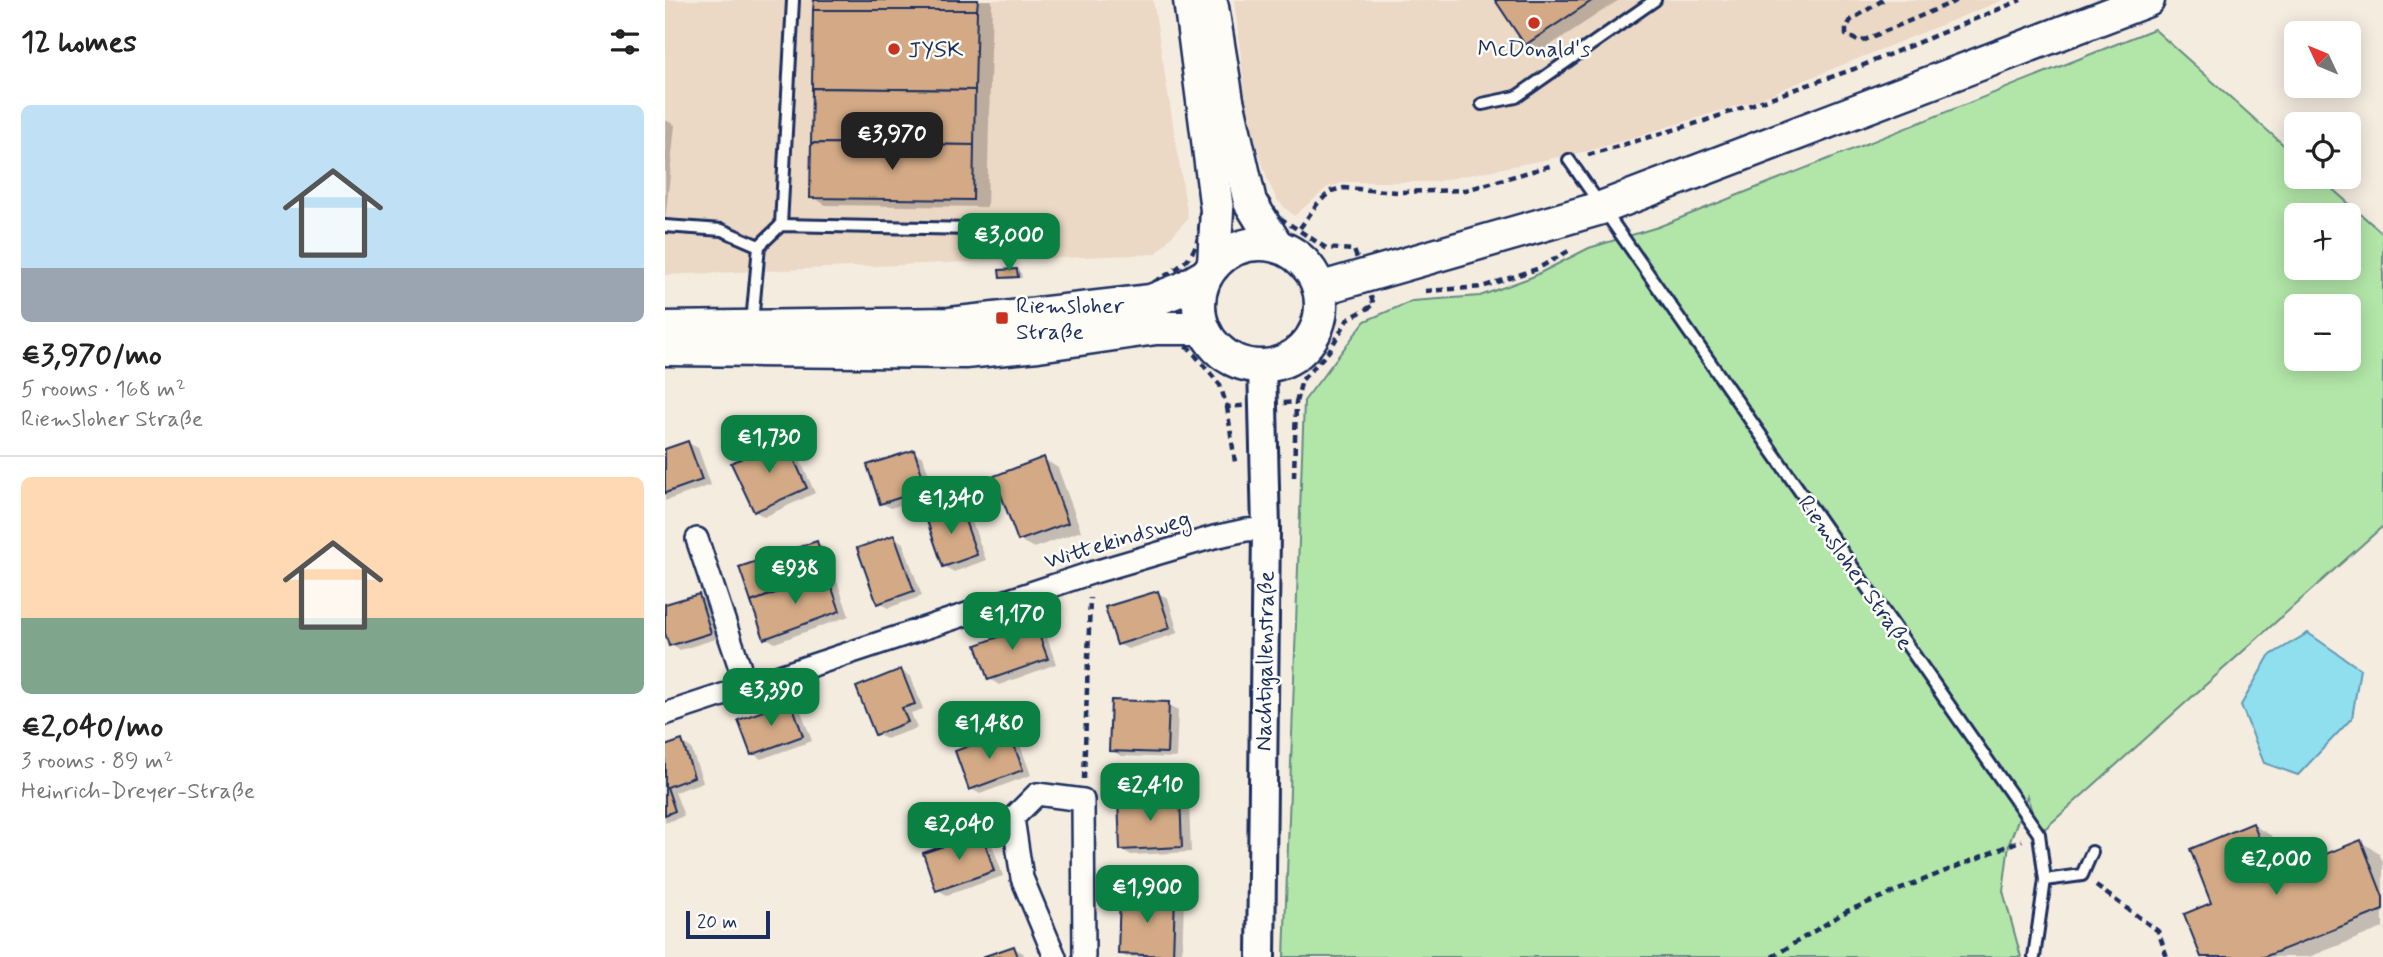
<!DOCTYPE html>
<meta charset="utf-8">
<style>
body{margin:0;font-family:Mynerve,sans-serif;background:#f6f6f6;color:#222;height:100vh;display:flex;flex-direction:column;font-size:26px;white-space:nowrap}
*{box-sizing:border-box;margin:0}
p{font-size:23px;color:#767676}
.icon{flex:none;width:38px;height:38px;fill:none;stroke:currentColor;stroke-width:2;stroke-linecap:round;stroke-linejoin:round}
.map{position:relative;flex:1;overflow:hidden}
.panel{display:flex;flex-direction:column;background:#fff;width:665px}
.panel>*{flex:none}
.needle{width:46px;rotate:314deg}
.fabs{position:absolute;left:1619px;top:21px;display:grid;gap:14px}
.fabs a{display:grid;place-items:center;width:77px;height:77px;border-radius:10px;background:#fff;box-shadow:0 4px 18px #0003;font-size:35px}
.scale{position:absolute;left:21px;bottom:18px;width:84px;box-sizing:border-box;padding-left:7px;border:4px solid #1b2f5e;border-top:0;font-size:19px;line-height:24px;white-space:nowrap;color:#1b2f5e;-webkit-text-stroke:5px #fdfcf7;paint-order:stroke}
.price{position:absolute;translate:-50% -60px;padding:0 16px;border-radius:14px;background:#0b8043;color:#fff;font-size:23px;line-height:46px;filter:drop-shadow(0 2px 4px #0008)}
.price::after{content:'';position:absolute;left:50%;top:42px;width:21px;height:16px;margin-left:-10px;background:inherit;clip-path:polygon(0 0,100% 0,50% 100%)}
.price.active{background:#222;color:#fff}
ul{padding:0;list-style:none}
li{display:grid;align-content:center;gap:14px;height:371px;padding:0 21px}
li+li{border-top:2px solid #e0e0e0}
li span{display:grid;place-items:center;height:217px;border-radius:10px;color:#555}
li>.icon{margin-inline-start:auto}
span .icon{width:126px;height:126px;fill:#fffc;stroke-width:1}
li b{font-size:30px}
h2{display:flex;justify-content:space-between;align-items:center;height:84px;padding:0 21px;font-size:30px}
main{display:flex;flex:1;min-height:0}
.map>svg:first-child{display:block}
</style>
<main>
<section class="panel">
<h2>12 homes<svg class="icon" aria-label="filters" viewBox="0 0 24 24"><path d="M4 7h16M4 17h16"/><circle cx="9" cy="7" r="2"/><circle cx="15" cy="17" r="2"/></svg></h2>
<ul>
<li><span style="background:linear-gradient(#bfe0f5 75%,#9aa5b1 0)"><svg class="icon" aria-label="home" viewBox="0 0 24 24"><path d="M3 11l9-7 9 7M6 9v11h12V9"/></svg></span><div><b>€3,970/mo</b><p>5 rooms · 168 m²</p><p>Riemsloher Straße</p></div></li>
<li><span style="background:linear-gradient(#ffd9b3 65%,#7fa58c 0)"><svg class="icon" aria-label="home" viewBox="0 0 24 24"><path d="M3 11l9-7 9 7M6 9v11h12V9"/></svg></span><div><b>€2,040/mo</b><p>3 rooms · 89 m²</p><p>Heinrich-Dreyer-Straße</p></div></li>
</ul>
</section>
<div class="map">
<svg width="1718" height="957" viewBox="0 0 1718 957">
<rect width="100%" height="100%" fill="#f5ece0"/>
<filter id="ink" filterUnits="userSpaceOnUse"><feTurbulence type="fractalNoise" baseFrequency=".0143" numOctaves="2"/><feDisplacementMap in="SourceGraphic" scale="14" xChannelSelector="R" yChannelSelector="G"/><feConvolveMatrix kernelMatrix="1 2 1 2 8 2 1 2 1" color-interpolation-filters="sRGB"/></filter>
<g filter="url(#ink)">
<g fill="#ebd8c5">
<polygon points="0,0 488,0 523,218 491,254 0,275"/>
<polygon points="569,0 1338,0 1091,100 923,151 769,182 681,182 663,187 629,216 612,200 602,179 583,116"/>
</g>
<path fill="#b2e6a8" stroke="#668a83" stroke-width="2" fill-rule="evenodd" d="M 1489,29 L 1631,156 L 1631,177 L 1654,177 L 1718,234 L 1718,526 L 1374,834 L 1362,796 L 1344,844 L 1338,891 L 1356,957 L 619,957 L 639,401 L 700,321 L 747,301 L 815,296 L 867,277 L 924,248 L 993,227 ZM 1631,215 L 1684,215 L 1684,268 L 1631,268 ZM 1631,306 L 1684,306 L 1684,359 L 1631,359 Z"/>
<polygon fill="#90dfee" stroke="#6199b4" stroke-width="2" points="1643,633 1695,669 1687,718 1633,775 1599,763 1576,705 1604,656"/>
<g fill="#0003">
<polygon points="151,0 327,0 322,207 161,205 147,197"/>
<polygon points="832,0 954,0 875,52 861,44"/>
<polygon points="0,120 10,125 0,223"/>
<polygon points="352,271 356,273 357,278 341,279 337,277"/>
<polygon points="120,441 129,447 150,493 99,517 90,511"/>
<polygon points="23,443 33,448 46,485 0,501 0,451"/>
<polygon points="248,452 258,457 270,494 226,508 216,503"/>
<polygon points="379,459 393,468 416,531 369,548 354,540"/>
<polygon points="295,508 304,514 321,560 289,572 279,566"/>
<polygon points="229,537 238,543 257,596 223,608 214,603"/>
<polygon points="152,543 161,549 184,616 110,643 100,637"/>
<polygon points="493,593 503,598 513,633 463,649 453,644"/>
<polygon points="34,596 44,602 54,638 15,650 5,645 0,627 0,606"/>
<polygon points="370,626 380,631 391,664 334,685 325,679"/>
<polygon points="236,671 246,677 258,709 246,713 252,728 221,739 212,734"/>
<polygon points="125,703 135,708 147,741 96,759 87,753"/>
<polygon points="503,704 513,710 511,758 456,756 446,750"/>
<polygon points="344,733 353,739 366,775 315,794 305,788"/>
<polygon points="16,742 26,748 38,782 10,792 19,816 0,823 0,748"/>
<polygon points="514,798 524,803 526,852 466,855 456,849"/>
<polygon points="1588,825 1607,836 1621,872 1696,842 1714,853 1718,862 1718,928 1644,957 1538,957"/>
<polygon points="316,835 326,841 338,876 282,895 273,890"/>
<polygon points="509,896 519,902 517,957 461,957 455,953"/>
<polygon points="349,948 358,953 360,957 322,957"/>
</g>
<g fill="#d3aa85" stroke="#1b2f5e" stroke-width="2">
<polygon points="149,0 313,0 312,10 148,10"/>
<polygon points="830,0 928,0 860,45"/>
<polygon points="148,10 312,10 310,90 147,88"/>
<polygon points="147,88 310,90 309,145 146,143"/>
<polygon points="146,143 309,145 308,200 145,198"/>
<polygon points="352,269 353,277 335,278 334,270"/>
<polygon points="120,439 142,488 89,512 66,463"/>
<polygon points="23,441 37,480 0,493 0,449"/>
<polygon points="249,450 262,489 215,504 202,465"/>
<polygon points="379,457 403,523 353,541 329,476"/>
<polygon points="295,506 312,555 278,567 261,518"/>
<polygon points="229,535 249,591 212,604 192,548"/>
<polygon points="152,541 162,574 86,602 74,567"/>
<polygon points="162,574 175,611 99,639 86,602"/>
<polygon points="493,591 505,628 452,645 440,607"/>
<polygon points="34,594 46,633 4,646 0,633 0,604"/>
<polygon points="370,624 383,659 323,680 311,645"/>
<polygon points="236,669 250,704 237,708 243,722 210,735 191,687"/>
<polygon points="446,700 504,702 502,753 444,751"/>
<polygon points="126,701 138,736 86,755 73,720"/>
<polygon points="344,731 358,770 304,790 290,751"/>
<polygon points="17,740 29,777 2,787 10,811 0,815 0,746"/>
<polygon points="515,796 517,847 455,850 453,799"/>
<polygon points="1588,823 1608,875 1696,840 1718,897 1718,910 1599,957 1536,957 1519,914 1546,903 1525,849"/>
<polygon points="317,833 329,871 271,891 258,853"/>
<polygon points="455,893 510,895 508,956 453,954"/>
<polygon points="349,946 353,957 317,957"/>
</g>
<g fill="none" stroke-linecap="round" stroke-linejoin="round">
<g stroke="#1b2f5e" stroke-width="16">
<g id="service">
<polyline points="817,104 851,97 990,0"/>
<polyline points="904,160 1374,834 1380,880 1369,957"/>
<polyline points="116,225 128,0"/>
<polyline points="0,226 57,230 94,246"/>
<polyline points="87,323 94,246 116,225 356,230"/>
<polyline points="1380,880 1417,875 1427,852"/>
</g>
</g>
<g stroke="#1b2f5e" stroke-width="26">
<g id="minor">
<polyline points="32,539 81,686"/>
<polyline points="0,714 426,573 549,537 581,530 601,529"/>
<polyline points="390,957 357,878 348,818 372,794 418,800 419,957"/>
</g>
</g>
<g stroke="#1b2f5e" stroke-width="32">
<polyline id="tertiary" points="596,957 601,529 597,365"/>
</g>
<g stroke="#1b2f5e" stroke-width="37">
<g id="secondary">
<polyline points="525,0 552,210 549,264"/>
<polyline points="547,7 562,100 585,202 612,246"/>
<circle cx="595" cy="305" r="61"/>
<polyline points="654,289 936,208 1483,0"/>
<polyline points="0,328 285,324 486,301 517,289 541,275"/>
<polyline points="0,349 300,352 373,345 491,328 538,328"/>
</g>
</g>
<g stroke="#1b2f5e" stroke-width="4.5" stroke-dasharray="7 5" stroke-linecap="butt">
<polyline points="1218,0 1186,20 1181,28 1181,35 1195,42 1293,0"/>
<polyline points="923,155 1039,121 1189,69 1356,0"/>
<path d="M 602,198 L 615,218 L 661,248 L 689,250 L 709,305 L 683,319 L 664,351 L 637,380 L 631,402 L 562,407 L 555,385 L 525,349 L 513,343 L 492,341 L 486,301 L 489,282 C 524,263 535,254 535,213 Z"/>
<polyline points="635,228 653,203 666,191 679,188 733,192 801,190 888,165"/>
<polyline points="760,291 817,287 872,269 907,249"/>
<polyline points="562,407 570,462"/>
<polyline points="629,477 631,402"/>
<polyline points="419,779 425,598"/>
<polyline points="1431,886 1493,931 1502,957"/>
<polyline points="1107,957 1182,911 1357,840"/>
</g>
<use href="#service" stroke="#fdfcf7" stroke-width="10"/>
<use href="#minor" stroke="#fdfcf7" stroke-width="21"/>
<use href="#tertiary" stroke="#fdfcf7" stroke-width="26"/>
<use href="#secondary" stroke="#fdfcf7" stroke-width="32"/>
</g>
</g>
<g fill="#c8321e" stroke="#fdfcf7" stroke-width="2.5">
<circle cx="869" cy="23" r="7"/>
<circle cx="229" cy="49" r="7"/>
<rect x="330" y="311" width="14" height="14" rx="3.5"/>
</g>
<g text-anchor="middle" stroke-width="5" stroke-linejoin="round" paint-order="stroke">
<g font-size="23" fill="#1b2f5e" stroke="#fdfcf7" text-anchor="start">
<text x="869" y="56" text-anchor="middle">McDonald's</text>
<text x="243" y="57">JYSK</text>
<text x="351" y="313">Riemsloher<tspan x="351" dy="26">Straße</tspan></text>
</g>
<g font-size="23" fill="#1b2f5e" stroke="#fdfcf7">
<text transform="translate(452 539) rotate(-17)" y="8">Wittekindsweg</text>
<text transform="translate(1191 572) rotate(55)" y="8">Riemsloher Straße</text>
<text transform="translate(599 661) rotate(-89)" y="8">Nachtigallenstraße</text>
</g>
</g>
</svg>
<div class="fabs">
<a><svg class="needle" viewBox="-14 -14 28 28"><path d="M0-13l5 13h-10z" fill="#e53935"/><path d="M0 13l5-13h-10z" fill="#767676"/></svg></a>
<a><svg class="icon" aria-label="locate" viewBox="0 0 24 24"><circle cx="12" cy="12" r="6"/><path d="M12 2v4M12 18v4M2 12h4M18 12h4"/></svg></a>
<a>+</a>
<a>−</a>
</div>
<div class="scale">20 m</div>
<b class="price active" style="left:227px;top:172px">€3,970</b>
<b class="price" style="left:344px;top:273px">€3,000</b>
<b class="price" style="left:104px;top:475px">€1,730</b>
<b class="price" style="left:286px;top:536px">€1,340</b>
<b class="price" style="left:130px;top:606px">€938</b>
<b class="price" style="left:347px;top:652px">€1,170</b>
<b class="price" style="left:106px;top:728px">€3,390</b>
<b class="price" style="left:324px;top:761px">€1,480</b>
<b class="price" style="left:485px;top:823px">€2,410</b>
<b class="price" style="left:294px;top:862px">€2,040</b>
<b class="price" style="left:1611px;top:897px">€2,000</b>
<b class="price" style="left:482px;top:925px">€1,900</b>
</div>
</main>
